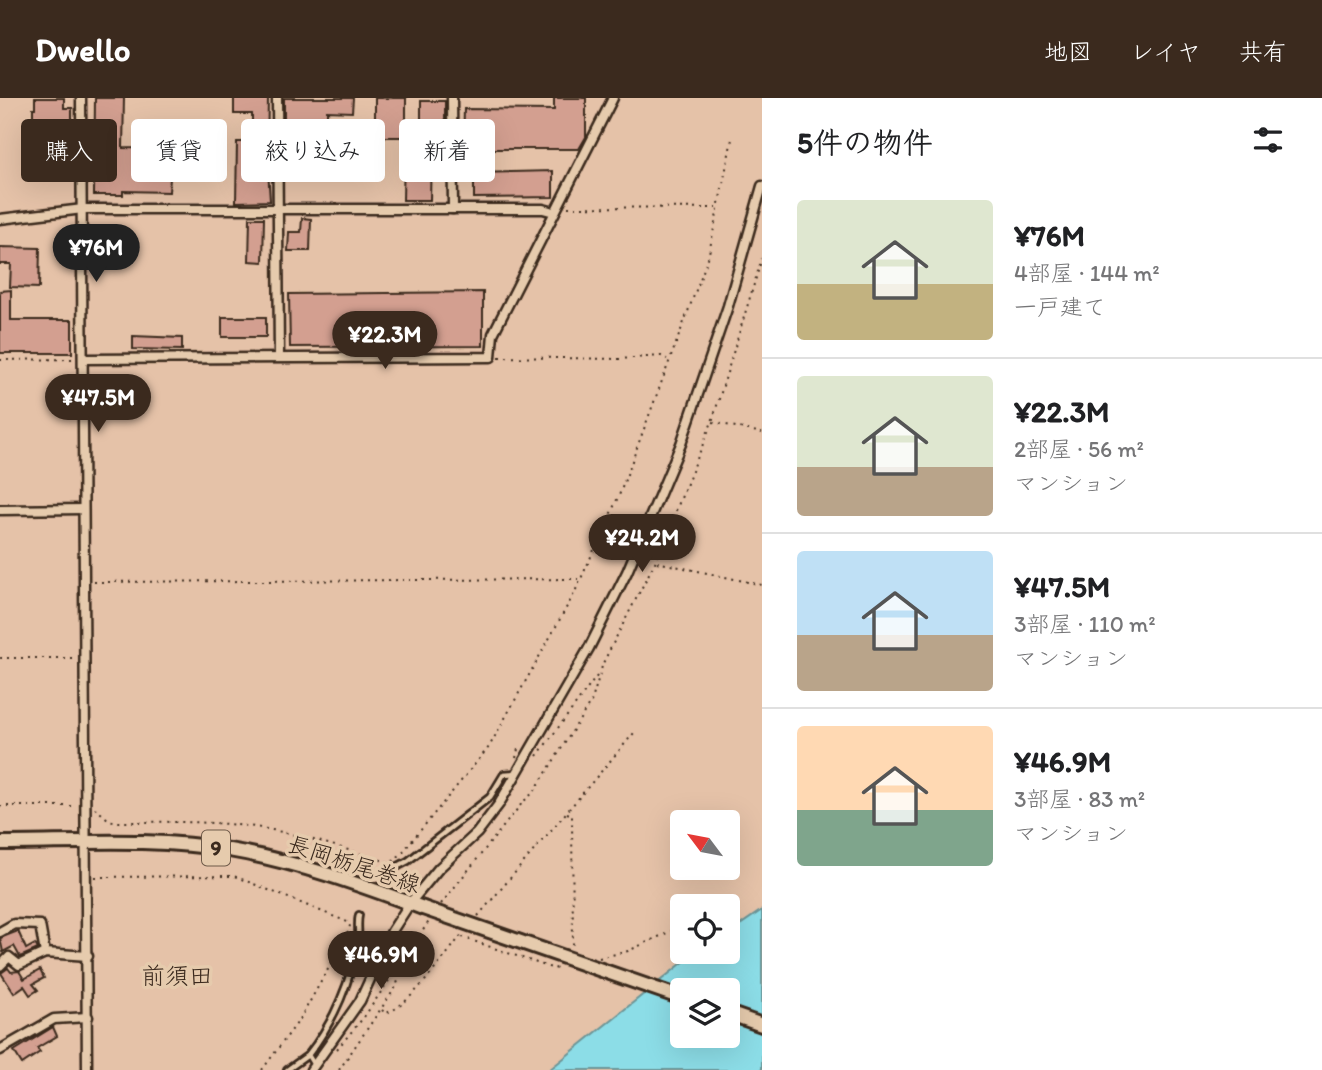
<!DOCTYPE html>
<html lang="ja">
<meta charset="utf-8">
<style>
body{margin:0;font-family:Itim,"Klee One",sans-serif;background:#f6f6f6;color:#202124;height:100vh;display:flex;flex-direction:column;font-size:26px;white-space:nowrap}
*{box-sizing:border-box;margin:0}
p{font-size:23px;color:#757577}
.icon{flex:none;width:38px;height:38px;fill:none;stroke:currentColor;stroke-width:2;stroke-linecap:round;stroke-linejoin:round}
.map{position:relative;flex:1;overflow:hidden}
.sheet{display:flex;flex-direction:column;background:#fff;width:560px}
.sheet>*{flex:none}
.hud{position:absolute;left:21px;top:21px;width:635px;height:63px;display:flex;gap:14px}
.needle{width:46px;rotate:302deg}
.controls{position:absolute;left:670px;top:712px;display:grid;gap:14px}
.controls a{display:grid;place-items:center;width:70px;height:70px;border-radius:7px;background:#fff;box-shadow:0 7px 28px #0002;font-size:35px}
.price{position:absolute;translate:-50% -60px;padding:0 16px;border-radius:24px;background:#3b2a1e;color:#fff;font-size:23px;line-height:46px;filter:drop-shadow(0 2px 4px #0008)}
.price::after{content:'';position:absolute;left:50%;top:42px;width:21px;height:16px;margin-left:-10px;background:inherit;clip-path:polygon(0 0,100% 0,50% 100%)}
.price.active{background:#222;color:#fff}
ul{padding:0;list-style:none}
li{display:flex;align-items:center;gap:21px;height:175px;padding:0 35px}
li+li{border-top:2px solid #e0e0e0}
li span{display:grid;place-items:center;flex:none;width:196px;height:140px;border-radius:7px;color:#555}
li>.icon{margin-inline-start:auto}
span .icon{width:84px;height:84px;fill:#fffc;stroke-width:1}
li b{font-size:30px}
h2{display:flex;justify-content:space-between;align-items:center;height:84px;padding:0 35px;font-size:30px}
.pill{padding:0 24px;border-radius:7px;background:#fff;box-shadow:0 7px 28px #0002;font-size:24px;line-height:63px}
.pill.active{background:#3b2a1e;color:#fff}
header{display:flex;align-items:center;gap:42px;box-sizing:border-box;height:98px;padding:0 35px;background:#3b2a1e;color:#fff}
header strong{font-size:33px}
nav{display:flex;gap:38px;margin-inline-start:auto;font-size:24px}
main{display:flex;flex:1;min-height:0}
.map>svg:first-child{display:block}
</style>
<header>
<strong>Dwello</strong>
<nav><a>地図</a><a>レイヤ</a><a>共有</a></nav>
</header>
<main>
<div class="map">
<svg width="762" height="972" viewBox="0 0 762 972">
<rect width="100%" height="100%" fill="#e5c2a8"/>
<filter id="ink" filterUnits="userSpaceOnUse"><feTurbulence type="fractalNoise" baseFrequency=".0143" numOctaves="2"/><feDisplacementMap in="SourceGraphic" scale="14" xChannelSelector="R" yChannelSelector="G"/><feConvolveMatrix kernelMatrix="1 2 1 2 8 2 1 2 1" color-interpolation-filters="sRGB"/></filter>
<g filter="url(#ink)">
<path fill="#8cdde7" stroke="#6c9597" stroke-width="2" fill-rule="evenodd" d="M 762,812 L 762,972 L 549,972 L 696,854 L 728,854 L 728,832 L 737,829 ZM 682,892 L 728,892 L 728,938 L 682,938 Z"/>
<g fill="#d39f90" stroke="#3b2a1e" stroke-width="2">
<polygon points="35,0 64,0 64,10 72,10 72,29 54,29 54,40 44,40 45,59 33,59 33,10 35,10"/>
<polygon points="95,0 124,0 123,50 172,51 169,94 123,93 123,97 94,97"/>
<polygon points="234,0 268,0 267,55 270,103 236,104 237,44 252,44 252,16 234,16"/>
<polygon points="284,0 353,0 352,14 327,13 327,28 305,28 303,35 284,34"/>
<rect x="375" y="0" width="31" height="39"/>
<polygon points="554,0 586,0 586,39 579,51 463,51 464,11 554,12"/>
<rect x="421" y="3" width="24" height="37"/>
<polygon points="404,55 431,56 430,102 403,102"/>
<polygon points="553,73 553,99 474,100 474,75"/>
<polygon points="250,120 264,120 263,164 249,163"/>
<polygon points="302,120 311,121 310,153 288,153 289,134 301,134"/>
<polygon points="0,149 40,150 39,190 10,189 11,166 0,166"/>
<polygon points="11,192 11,222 72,222 72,255 0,255 0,193"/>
<polygon points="483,194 483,248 290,249 289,196"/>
<rect x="222" y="219" width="44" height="20"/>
<polygon points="133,238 182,240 182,252 133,251"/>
<polygon points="18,833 26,851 35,846 38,851 20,859 14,848 3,854 0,840"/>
<polygon points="8,870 11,874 19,873 24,881 40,872 44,880 33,886 38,892 30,897 24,888 14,895 1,875"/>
<polygon points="53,929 57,938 37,950 40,954 22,966 14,953"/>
</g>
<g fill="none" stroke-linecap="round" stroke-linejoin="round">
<g stroke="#3b2a1e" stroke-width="10">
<g id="service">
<polyline points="389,773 408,763 490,699 504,676 517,675"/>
<path d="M 314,967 L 308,957 C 334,924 352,881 358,840 C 359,832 357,825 359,817"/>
<polyline points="287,972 308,957"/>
</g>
</g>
<g stroke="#3b2a1e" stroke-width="13">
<g id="minor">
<polyline points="81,0 87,972"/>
<polyline points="277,0 279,258"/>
<polyline points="452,0 453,111"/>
<polyline points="0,121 83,111 543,111 554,114"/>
<polyline points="84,261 491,259 493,236 613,0"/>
<polyline points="0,412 83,411"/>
<polyline points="0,834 14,826 40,827 45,855"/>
<polyline points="0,868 9,859 19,867 45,855 88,858"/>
<polyline points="0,952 54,921 88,919"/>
<polyline points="311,972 360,903 392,833 410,805 439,770 477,735 499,706 589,550 627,474 681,346 728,208 762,88"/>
</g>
</g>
<g stroke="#3b2a1e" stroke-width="18">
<g id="primary">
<path d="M 0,745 C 75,745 155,739 229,752 C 295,763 361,787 423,810"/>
<polyline points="728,915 762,927"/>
</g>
</g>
<g stroke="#3b2a1e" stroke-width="2" stroke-dasharray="2 5" stroke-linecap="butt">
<polyline points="568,109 716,110"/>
<polyline points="499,259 619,261 661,258 667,261"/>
<polyline points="0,262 72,261"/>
<polyline points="713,324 762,335"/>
<polyline points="657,464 762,487"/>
<polyline points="94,484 578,481"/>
<polyline points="0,560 76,560"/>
<polyline points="537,658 597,578"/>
<polyline points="516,660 518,651"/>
<polyline points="0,708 76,708"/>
<path d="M 95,710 L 109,722 L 117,724 C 170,724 225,722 277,733 C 316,741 354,754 391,765 L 401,756 L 489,649 L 574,496 L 620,395 L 708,160 L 732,41"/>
<polyline points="567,715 572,717 573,850"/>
<polyline points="95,779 234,778 350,825"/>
<polyline points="441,806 523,704 534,694 592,602 603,565 655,464 712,324 762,160"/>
<polyline points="478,818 634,635"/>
<polyline points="462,839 554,871 559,869"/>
<polyline points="599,860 628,853 682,828"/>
<path d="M 382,912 L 385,915 C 407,912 448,854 463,835"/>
<polyline points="337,951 364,919 430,822"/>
<polyline points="262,972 300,921 345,841 351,825"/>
<polyline points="339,972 398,886 395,877"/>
</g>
<use href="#service" stroke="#e6cbad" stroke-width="4.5"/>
<use href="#minor" stroke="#e6cbad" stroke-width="8"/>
<use href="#primary" stroke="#e6cbad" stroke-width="12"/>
<g stroke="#3b2a1e" stroke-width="18" stroke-linecap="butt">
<polyline id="primary-bridge" points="423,810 682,900"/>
</g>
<use href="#primary-bridge" stroke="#e6cbad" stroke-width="12"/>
</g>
</g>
<g text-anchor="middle" stroke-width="7" stroke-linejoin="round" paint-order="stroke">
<rect fill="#e6cbad" stroke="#6e5a49" stroke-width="2" x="202" y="732.5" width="28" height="35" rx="5"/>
<g font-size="21" font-weight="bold" fill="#3b2a1e">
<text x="216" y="757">9</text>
</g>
<g font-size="23" fill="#3b2a1e" stroke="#e6cbad">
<text transform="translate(354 766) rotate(18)" y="8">長岡栃尾巻線</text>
</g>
<g font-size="24" fill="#3b2a1e" stroke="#e6cbad">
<text x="177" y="886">前須田</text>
</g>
</g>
</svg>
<div class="controls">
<a><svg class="needle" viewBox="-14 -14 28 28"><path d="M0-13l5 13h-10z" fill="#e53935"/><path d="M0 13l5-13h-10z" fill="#757577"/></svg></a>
<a><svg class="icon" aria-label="locate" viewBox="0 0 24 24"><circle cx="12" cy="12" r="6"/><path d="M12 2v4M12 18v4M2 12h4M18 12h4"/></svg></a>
<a><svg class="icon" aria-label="layers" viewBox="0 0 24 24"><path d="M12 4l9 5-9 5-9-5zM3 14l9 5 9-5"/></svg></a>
</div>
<b class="price active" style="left:96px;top:186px">¥76M</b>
<b class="price" style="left:385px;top:273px">¥22.3M</b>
<b class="price" style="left:98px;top:336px">¥47.5M</b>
<b class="price" style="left:642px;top:476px">¥24.2M</b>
<b class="price" style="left:381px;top:893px">¥46.9M</b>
<div class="hud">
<a class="pill active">購入</a>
<a class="pill">賃貸</a>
<a class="pill">絞り込み</a>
<a class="pill">新着</a>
</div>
</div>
<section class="sheet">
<h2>5件の物件<svg class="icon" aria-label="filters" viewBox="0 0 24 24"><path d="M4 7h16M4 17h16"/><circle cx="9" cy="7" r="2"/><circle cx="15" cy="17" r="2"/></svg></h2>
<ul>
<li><span style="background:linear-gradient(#dfe7d0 60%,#c2b280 0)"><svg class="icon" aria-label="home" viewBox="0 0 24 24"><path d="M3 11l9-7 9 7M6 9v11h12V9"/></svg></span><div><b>¥76M</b><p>4部屋 · 144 m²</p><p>一戸建て</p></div></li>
<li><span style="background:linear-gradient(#dfe7d0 65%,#b9a48a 0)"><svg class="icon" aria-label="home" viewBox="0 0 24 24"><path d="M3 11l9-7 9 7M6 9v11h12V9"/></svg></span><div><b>¥22.3M</b><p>2部屋 · 56 m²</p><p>マンション</p></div></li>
<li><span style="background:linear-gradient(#bfe0f5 60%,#b9a48a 0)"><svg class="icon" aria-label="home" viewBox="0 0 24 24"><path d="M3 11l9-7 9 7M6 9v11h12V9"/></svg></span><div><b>¥47.5M</b><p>3部屋 · 110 m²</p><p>マンション</p></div></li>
<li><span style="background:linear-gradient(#ffd9b3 60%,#7fa58c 0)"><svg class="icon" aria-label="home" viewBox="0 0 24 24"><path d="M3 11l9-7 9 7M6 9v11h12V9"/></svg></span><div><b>¥46.9M</b><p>3部屋 · 83 m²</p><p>マンション</p></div></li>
</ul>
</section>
</main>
